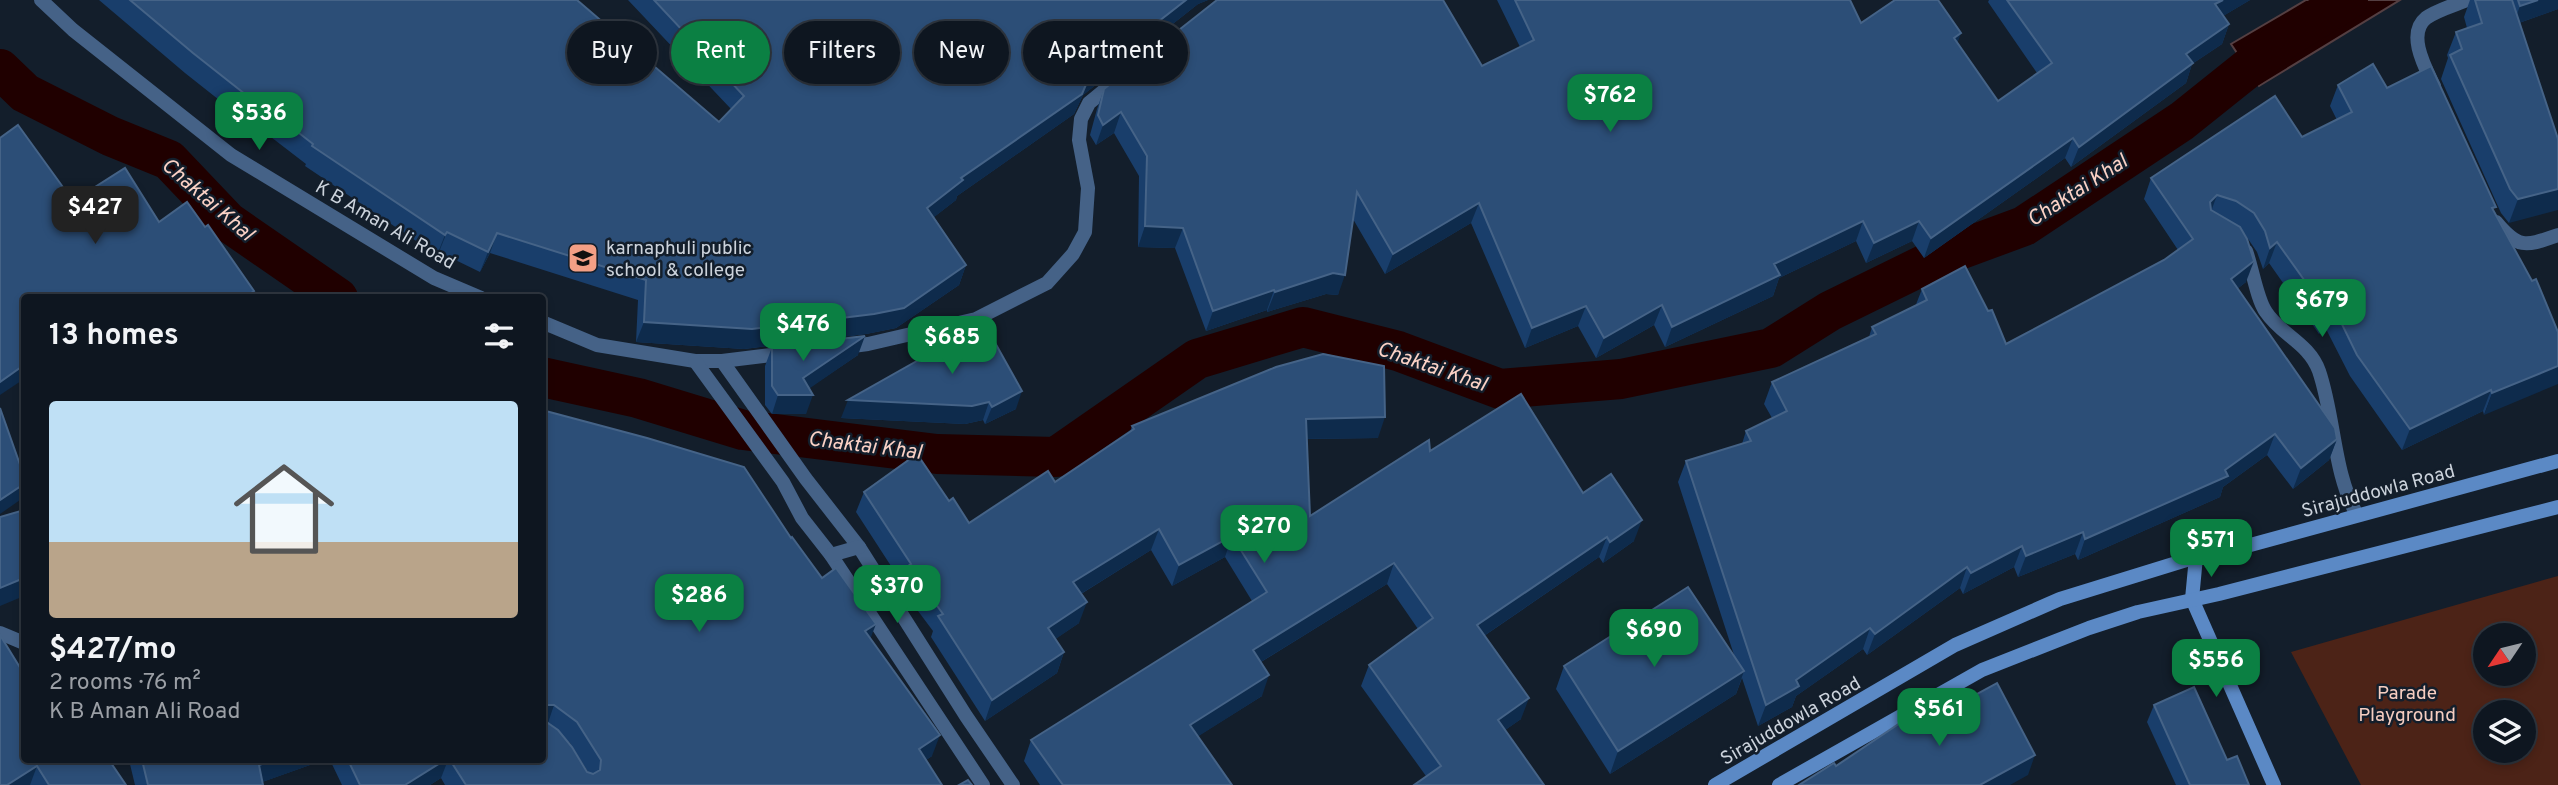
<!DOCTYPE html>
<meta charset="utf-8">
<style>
body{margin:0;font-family:Overpass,sans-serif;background:#1c232d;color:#f1f3f6;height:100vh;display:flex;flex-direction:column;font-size:26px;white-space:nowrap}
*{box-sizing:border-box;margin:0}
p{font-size:23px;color:#9b9fa5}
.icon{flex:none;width:38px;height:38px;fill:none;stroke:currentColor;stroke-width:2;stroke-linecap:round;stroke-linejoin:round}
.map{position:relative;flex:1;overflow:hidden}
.panel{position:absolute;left:21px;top:294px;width:525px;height:469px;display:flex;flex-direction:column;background:#0e1620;border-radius:7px;box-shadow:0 4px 10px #0003,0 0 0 2px #2e353e}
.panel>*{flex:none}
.hud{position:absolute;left:567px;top:21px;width:665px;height:63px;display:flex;gap:14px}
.needle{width:46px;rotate:235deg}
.buttons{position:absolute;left:2473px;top:623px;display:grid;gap:14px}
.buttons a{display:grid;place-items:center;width:63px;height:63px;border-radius:50%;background:#0e1620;box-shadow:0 4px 10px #0003,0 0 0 2px #2e353e;font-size:35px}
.price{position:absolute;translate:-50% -60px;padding:0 16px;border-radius:14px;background:#0b8043;color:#fff;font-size:23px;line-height:46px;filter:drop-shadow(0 2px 4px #0008)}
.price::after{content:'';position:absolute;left:50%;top:42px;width:21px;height:16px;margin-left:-10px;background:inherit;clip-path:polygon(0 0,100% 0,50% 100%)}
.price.on{background:#222;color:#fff}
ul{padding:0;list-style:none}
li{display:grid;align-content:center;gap:14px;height:371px;padding:0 28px}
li+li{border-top:2px solid #2e353e}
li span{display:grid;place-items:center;height:217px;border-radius:7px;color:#555}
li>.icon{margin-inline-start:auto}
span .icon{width:126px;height:126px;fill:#fffc;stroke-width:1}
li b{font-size:30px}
h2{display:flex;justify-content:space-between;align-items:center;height:84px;padding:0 28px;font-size:30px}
.pill{padding:0 24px;border-radius:32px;background:#0e1620;box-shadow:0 4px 10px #0003,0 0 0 2px #2e353e;font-size:24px;line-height:63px}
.pill.on{background:#0b8043;color:#fff}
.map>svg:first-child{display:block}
</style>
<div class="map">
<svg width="2558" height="785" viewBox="0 0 2558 785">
<rect width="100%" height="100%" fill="#131e2b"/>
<path fill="#4c2317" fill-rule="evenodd" d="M 2558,576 L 2558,785 L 2361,785 L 2291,652 ZM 2485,635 L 2524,635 L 2524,674 L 2485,674 ZM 2485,712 L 2524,712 L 2524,751 L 2485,751 Z"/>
<polygon fill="#200000" stroke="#543f42" stroke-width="2" points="2306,0 2400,0 2259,86 2231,44"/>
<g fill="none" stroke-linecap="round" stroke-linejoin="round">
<g stroke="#200000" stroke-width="40">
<polyline points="0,69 25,93 110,136 169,160 228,222 338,298"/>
<polyline points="542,377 638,398 743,430 937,454 1056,457 1197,359 1303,327 1398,351 1500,389 1621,379 1771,348 1830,311 1940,257 2024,226 2182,121 2287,37 2348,0"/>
</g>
<g stroke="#456287" stroke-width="14">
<path d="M 2434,86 C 2426,69 2406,34 2426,18 C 2437,10 2455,5 2467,0"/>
<path d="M 2496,222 C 2519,250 2526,246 2558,235"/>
<path d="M 2246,251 C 2252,267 2257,300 2266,312 C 2281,335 2309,343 2319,371 C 2335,418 2333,472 2357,515"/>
<polyline points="845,347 868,344 976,319 1047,283 1073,254 1085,232 1088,188 1079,140 1081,119 1089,103 1117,80"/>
<polyline points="722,361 787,353"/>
<polyline points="0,633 24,643"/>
</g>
<g stroke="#456287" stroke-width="14">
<polyline points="41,0 73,30 231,155 434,278 481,298"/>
<polyline points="542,322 597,345 695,361 722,361 806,479 859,547 966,716 1013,785"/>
<polyline points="695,361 783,482 802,518 831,555 983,785"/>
<polyline points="831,555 859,547"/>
</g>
<g stroke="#5b89c5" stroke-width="14">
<polyline points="2196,557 2192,599 2274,785"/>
<polyline points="1715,785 1955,645 2060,599 2196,557 2232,550 2558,461"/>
<polyline points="1779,785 1982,670 2089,628 2138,612 2219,594 2558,507"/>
</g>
</g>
<g fill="#193e6b" fill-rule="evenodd">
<polygon points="99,0 577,0 719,122 731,109 628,0 1208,0 1198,4 1083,95 1074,114 957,196 956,200 934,217 966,265 959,285 896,328 866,334 744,349 636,342 638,300 490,253 480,272 439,252 437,255 305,166 306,164 254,124 252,126 185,73"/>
<polygon points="1497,0 1850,0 1861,23 1958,43 1998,101 2037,73 1988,2 1989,0 2250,0 2223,16 2229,24 2222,44 2192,64 2186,83 2071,167 2065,158 1924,258 1912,241 1866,263 1856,241 1779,278 1773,296 1665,347 1654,325 1596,358 1578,326 1525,348 1471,223 1385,274 1353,219 1338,295 1326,294 1267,312 1267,310 1206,331 1175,248 1138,247 1139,176 1114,133 1096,145 1090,135 1097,109 1104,89 1482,66 1520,47"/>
<polygon points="2470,0 2558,0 2558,9 2519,23 2558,139 2509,223 2501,213 2441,79 2448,58 2447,55 2456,32 2467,28 2464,17"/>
<polygon points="2338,85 2387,88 2495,212 2532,281 2536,279 2484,415 2483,411 2402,450 2350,376 2326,329 2319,334 2269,263 2263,269 2257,252 2244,233 2246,282 2237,289 2337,439 2329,460 2293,489 2267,455 2223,487 2220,497 2078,560 2075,554 2018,577 2014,567 1963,594 1960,588 1867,655 1863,649 1796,696 1792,707 1758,726 1742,678 1736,694 1610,774 1556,689 1564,666 1735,658 1678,482 1686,461 1742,444 1746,431 1772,418 1764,404 1772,382 1869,337 1872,327 1915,307 1922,289 2006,344 2164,260 2178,250 2144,199 2151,178 2302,137 2337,120 2330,106"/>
<polygon points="984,323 1016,409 985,424 983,420 965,424 841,418"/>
<polygon points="772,347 858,355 809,388 806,414 772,414 765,405 765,366"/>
<path d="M 542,410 L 791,538 L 870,638 L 932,756 L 926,760 L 942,785 L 445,785 L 441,778 L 430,785 L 342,785 L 330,760 L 542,760 ZM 567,741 L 570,743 L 588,772 L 587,772 Z"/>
<polygon points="1132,426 1378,438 1307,439 1310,516 1430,451 1583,493 1634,541 1603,563 1599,557 1484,636 1521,719 1505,730 1426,776 1361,686 1369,665 1418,629 1387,584 1261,662 1262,696 1198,736 1232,785 1040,785 1024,761 1031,740 1252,601 1225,557 1172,586 1151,550 1081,594 1079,623 1055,639 1064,652 1057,673 985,721 931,637 933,631 900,587 902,583 856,512 864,492 949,501 969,523 1055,482 1130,432"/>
<polygon points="24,674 126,785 0,785"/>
<polygon points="2154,705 2227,760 2249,785 2176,785 2147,722"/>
<polygon points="129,760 324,760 262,782 263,785 135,785"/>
</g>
<g fill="#0e2b4c">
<polygon points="1186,0 1208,0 1198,4 1083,95 1074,114 957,196 956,200 920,228 927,208 961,178"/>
<polygon points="2223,0 2250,0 2208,25 2215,4"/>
<polygon points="2538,0 2558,0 2558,9 2513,25 2520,6"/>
<polygon points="2229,24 2222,44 2192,64 2186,83 2071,167 2079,147 2186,54"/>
<polygon points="1961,33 1954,53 1954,38"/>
<polygon points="262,104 254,124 252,126 260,106"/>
<polygon points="1121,112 1114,133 1096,145 1103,125"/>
<polygon points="2073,138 2065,158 1924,258 1931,238"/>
<polygon points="2558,189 2558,210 2509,223 2518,199"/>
<polygon points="2217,195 2209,217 2210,202"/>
<polygon points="1479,203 1471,223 1385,274 1393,254"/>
<polygon points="1863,221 1856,241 1779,278 1773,296 1665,347 1672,327 1774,264"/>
<polygon points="1919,221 1912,241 1866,263 1874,243"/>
<polygon points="1145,226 1183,228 1175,248 1138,247"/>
<polygon points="447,232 439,252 437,255 445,235"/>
<polygon points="497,233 490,253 480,272 488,252"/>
<polygon points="2277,242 2269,263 2263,269 2270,248"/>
<polygon points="2254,261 2246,282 2223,300 2231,279"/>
<polygon points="966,265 959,285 896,328 866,334 744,349 636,342 644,322"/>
<polygon points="1333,273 1345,275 1338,295 1326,294 1267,312 1275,292"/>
<polygon points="1274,290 1267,310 1206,331 1213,311"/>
<polygon points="254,291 252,298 244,298"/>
<polygon points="1662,305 1654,325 1596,358 1604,338"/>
<polygon points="1586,306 1578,326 1525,348 1532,328"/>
<polygon points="2334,308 2326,329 2319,334 2327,312"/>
<polygon points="865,336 858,355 800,395 813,395 806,414 772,414 778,395"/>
<polygon points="24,365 24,379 0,395 0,382"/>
<polygon points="2558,366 2558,384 2484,415 2492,393"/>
<polygon points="2491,390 2483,411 2402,450 2410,429"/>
<polygon points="1022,391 1016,409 985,424 992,407"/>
<polygon points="848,400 989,402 983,420 965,424 841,418"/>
<polygon points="1385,417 1378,438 1299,439 1306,419"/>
<polygon points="2275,434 2267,455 2223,487 2220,497 2078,560 2085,539 2225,470"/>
<polygon points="2337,439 2329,460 2293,489 2301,468"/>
<polygon points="24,484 24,489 20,500 0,514 0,500"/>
<polygon points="1642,520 1634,541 1603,563 1610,542"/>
<polygon points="1159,529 1151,550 1066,603 1073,582"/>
<polygon points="2083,532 2075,554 2018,577 2026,556"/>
<polygon points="1232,536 1225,557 1172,586 1179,565"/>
<polygon points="1607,537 1599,557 1469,646 1477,625"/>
<polygon points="2022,546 2014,567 1963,594 1971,573"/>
<polygon points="1394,563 1387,584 1246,671 1253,650"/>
<polygon points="1967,567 1960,588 1867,655 1875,634"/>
<polygon points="24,578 24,596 0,606 0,588"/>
<polygon points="1087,602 1079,623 1041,649 1048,628"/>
<polygon points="876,624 868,645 865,631"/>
<polygon points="1870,628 1863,649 1796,696 1792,707 1758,726 1766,705 1796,680"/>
<polygon points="1064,652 1057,673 985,721 992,700"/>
<polygon points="1744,671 1736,694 1610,774 1618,751"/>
<polygon points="1269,675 1262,696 1183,746 1190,725"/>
<polygon points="1529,698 1521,719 1491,740 1498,720"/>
<polygon points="544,705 554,705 547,726 542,726 542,708"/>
<polygon points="940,735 932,756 912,770 919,749"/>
<polygon points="2035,755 2028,775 2010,785 1980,785"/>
<polygon points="274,760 324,760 254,785 259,765"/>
<polygon points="445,760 448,760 441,778 430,785 405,785"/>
<polygon points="37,766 30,785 7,785"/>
</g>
<g fill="#2c4e77" stroke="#456387" stroke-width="2">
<polygon points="130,0 577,0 719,122 744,96 654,0 1186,0 1090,75 1082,94 961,178 963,180 927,208 966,265 904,308 874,314 752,329 644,322 646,280 497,233 488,252 447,232 445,235 312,146 313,144 262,104 260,106 193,53"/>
<polygon points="1217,0 1443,0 1482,66 1534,40 1515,0 1850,0 1861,23 1895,0 1938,0 1961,33 1954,38 1998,101 2052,63 2007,0 2223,0 2215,4 2229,24 2186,54 2193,63 2079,147 2073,138 1931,238 1919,221 1874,243 1863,221 1774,264 1780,275 1672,327 1662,305 1604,338 1586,306 1532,328 1479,203 1393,254 1357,192 1345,275 1333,273 1275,292 1274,290 1213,311 1183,228 1145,226 1147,156 1121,112 1103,125 1098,115 1104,89"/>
<polygon points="2475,0 2512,0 2558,139 2558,189 2518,199 2510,189 2450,55 2462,49 2456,32 2482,23"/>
<polygon points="2518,0 2538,0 2520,6"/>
<polygon points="2373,64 2387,88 2431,66 2496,207 2492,208 2532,281 2536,279 2558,332 2558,366 2492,393 2491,390 2410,429 2357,355 2334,308 2327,312 2277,242 2270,248 2265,231 2254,213 2236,201 2217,195 2210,202 2211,210 2240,227 2247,239 2254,261 2231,279 2335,428 2337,439 2301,468 2275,434 2225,470 2228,476 2085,539 2083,532 2026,556 2022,546 1971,573 1967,567 1875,634 1870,628 1796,680 1799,686 1766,705 1686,461 1751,441 1746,431 1787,411 1772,382 1876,334 1872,327 1927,300 1922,289 1965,266 1988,311 1992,310 2006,344 2164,260 2193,239 2151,178 2275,96 2302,137 2352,112 2338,85"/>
<polygon points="18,125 73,201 125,168 159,222 187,202 205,227 208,225 254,291 244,298 24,298 24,365 0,382 0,138"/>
<polygon points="984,323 1022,391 992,407 989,402 972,406 848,400"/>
<polygon points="865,336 803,378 813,395 778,395 772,386 772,347"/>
<polygon points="1323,354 1384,366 1385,417 1306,419 1310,516 1429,440 1430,451 1521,394 1583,493 1611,474 1642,520 1610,542 1607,537 1477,625 1529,698 1498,720 1544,785 1414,785 1441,766 1369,665 1433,618 1394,563 1253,650 1269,675 1190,725 1232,785 1063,785 1031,740 1267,592 1232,536 1179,565 1159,529 1073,582 1087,602 1048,628 1064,652 992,700 938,616 943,614 908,566 911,564 864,492 917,454 949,501 953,498 969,523 1048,471 1055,482 1134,429 1132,426 1276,367"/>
<polygon points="0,408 24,476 24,484 0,500"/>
<polygon points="542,410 647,438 744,467 791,538 792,537 822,578 836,568 876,624 865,631 940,735 919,749 942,785 466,785 450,760 542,760 542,719 558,730 572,747 587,772 593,774 600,770 601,760 577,722 554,705 544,705 542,708"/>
<polygon points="24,510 24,578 0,588 0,517"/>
<polygon points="1688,587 1744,671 1618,751 1564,666"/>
<polygon points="0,635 24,674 24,760 109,760 126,785 49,785 37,766 7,785 0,785"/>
<polygon points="1997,683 2035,755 1980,785 1799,785 1834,763 1836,766 1927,705 1935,717"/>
<polygon points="2194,687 2227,760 2237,756 2249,785 2190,785 2154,705"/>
<polygon points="142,760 274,760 259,765 263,785 148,785"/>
<polygon points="348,760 445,760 405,785 360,785"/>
<polygon points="968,780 972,785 959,785"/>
</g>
<defs>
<g id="university-square" transform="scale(1.575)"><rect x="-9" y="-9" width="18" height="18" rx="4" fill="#f39f85" stroke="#131e2b"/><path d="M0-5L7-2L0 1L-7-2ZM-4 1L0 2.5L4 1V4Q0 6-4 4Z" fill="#111"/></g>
</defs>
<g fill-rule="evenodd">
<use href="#university-square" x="583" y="258"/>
</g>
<g text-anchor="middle" stroke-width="5" stroke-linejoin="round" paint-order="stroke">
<g font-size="19" fill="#ccd3dc" stroke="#131e2b">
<text transform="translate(386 224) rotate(30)" y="7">K B Aman Ali Road</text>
<text transform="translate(2378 490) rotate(-15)" y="7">Sirajuddowla Road</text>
<text transform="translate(1790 720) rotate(-30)" y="7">Sirajuddowla Road</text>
</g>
<g font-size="19" fill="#ccd3dc" stroke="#131e2b" text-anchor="start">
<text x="606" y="254">karnaphuli public<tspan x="606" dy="22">school &amp; college</tspan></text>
</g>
<g font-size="19" fill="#f5cdc0" stroke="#131e2b">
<text x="2407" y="699">Parade<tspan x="2407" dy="22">Playground</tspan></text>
</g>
<g font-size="21" font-style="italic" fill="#fbd2c6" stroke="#131e2b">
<text transform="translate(2077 190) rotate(-33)" y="7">Chaktai Khal</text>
<text transform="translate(208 199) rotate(41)" y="7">Chaktai Khal</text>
<text transform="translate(1432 366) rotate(19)" y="7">Chaktai Khal</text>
<text transform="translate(865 445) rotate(7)" y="7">Chaktai Khal</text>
</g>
</g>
</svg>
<div class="buttons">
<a><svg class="needle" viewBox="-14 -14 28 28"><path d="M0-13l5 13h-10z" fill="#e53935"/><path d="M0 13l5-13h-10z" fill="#9b9fa5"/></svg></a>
<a><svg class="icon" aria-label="layers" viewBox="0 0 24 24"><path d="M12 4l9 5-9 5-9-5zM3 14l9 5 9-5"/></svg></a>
</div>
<b class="price" style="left:1610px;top:134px">$762</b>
<b class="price" style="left:259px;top:152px">$536</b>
<b class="price on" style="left:95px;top:246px">$427</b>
<b class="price" style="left:2322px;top:339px">$679</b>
<b class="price" style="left:803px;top:363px">$476</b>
<b class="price" style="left:952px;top:376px">$685</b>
<b class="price" style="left:1264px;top:565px">$270</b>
<b class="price" style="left:2211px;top:579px">$571</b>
<b class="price" style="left:897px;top:625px">$370</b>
<b class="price" style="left:699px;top:634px">$286</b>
<b class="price" style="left:1654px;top:669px">$690</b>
<b class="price" style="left:2216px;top:699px">$556</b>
<b class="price" style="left:1939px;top:748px">$561</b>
<div class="hud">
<a class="pill">Buy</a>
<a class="pill on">Rent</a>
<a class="pill">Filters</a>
<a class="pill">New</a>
<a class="pill">Apartment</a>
</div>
<section class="panel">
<h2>13 homes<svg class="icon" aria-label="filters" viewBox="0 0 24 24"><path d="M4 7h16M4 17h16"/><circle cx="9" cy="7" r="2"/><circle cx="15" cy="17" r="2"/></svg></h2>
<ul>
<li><span style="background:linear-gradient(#bfe0f5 65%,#b9a48a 0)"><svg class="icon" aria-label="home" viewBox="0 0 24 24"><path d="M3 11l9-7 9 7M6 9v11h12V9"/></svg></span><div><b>$427/mo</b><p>2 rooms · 76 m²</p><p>K B Aman Ali Road</p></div></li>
</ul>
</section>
</div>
